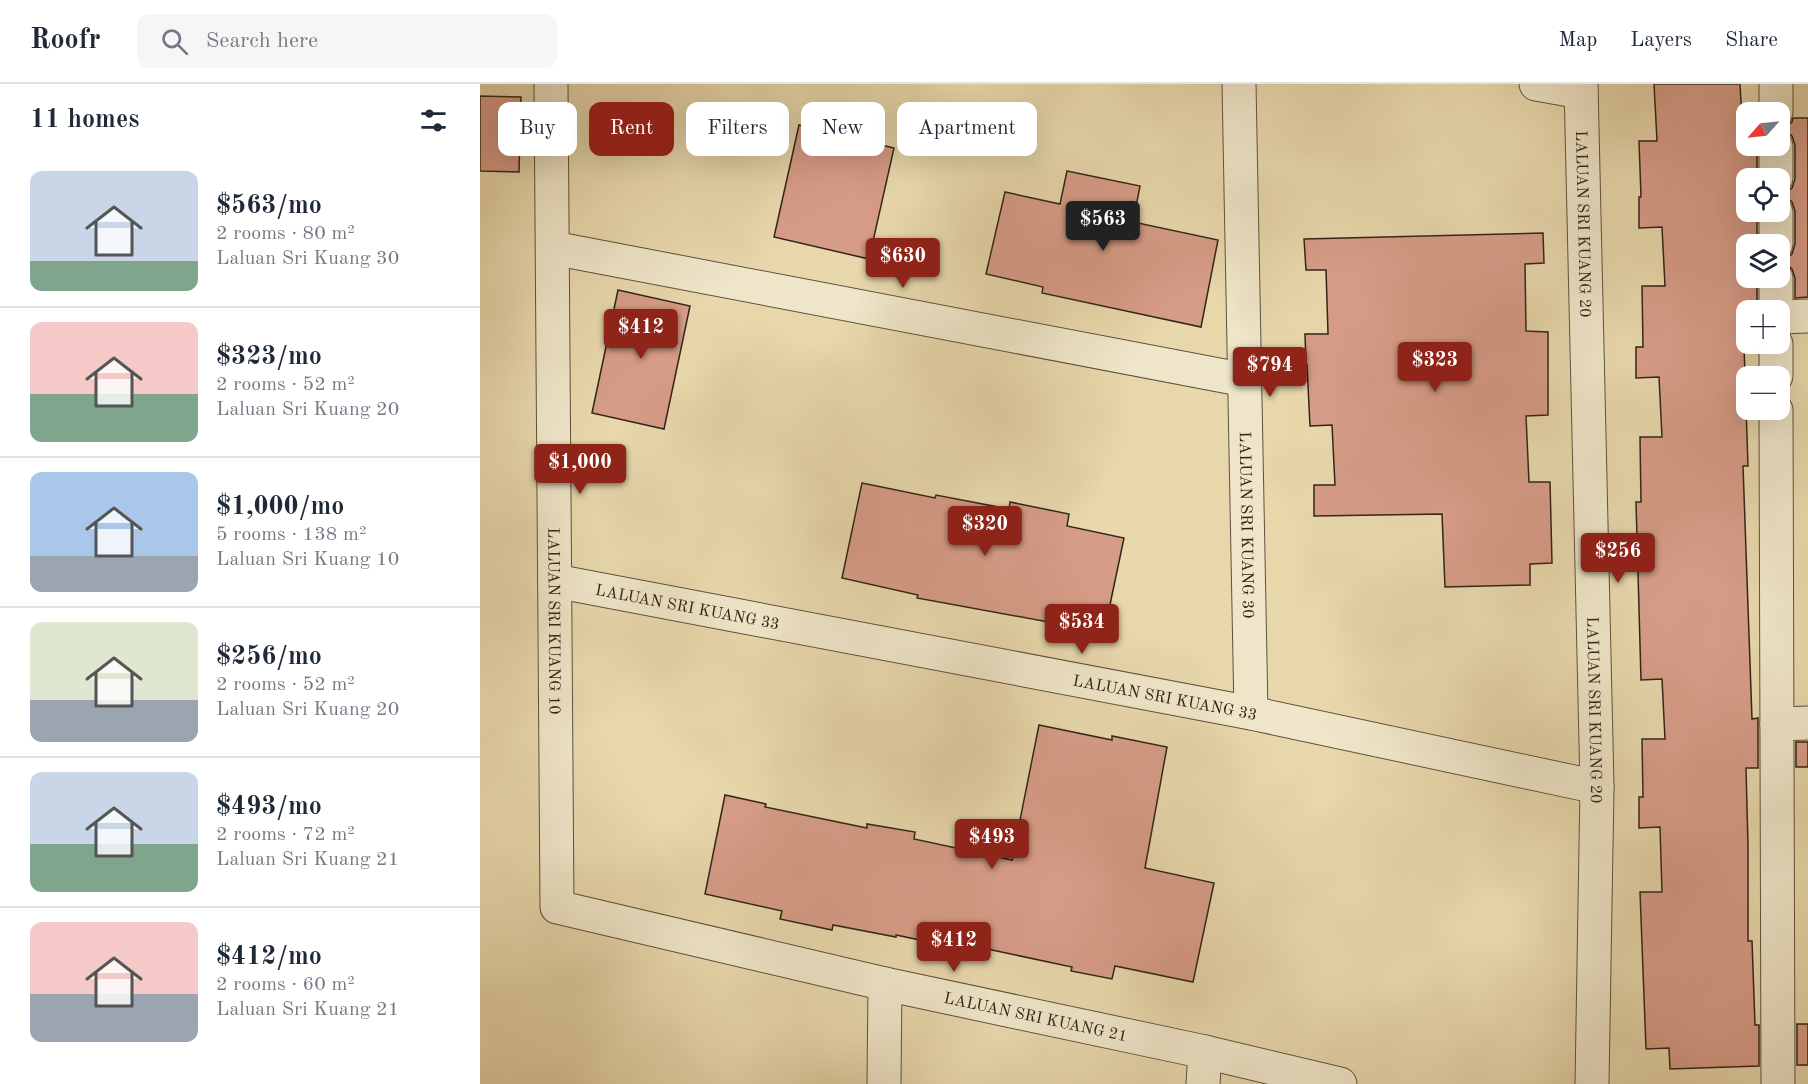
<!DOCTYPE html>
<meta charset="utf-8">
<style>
body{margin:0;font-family:"Old Standard TT",serif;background:#f6f6f7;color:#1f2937;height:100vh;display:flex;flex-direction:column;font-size:22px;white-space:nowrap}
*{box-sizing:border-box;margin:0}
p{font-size:20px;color:#747a83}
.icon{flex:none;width:33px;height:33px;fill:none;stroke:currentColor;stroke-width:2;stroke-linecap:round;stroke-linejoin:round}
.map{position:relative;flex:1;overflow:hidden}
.side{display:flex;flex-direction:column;background:#fff;width:480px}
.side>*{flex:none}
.top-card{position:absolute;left:18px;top:18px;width:570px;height:54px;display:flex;gap:12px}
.needle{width:39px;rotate:243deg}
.buttons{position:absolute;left:1256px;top:18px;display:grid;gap:12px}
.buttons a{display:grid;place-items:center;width:54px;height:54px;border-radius:12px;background:#fff;box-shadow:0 6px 24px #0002;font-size:30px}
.price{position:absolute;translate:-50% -51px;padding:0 14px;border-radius:6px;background:#8f2418;color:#fff;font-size:20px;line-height:39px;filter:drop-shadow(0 2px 3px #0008)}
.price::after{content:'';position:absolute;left:50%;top:36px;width:18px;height:14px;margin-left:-9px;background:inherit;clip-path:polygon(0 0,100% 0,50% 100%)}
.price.on{background:#222;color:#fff}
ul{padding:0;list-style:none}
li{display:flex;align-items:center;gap:18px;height:150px;padding:0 30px}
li+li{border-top:2px solid #e0e1e3}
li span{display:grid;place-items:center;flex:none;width:168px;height:120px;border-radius:12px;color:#555}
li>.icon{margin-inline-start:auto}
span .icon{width:72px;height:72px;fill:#fffc;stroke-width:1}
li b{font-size:26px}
h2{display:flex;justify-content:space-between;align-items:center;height:72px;padding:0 30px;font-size:26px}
.pill{padding:0 21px;border-radius:12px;background:#fff;box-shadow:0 6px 24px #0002;font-size:21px;line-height:54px}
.pill.on{background:#8f2418;color:#fff}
header{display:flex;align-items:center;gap:36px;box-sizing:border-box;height:84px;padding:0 30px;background:#fff;border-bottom:2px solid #e0e1e3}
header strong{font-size:28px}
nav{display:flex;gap:33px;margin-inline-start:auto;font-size:21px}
.search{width:420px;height:54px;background:#f6f6f7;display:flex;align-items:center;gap:15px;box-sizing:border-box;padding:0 21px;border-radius:12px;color:#747a83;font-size:22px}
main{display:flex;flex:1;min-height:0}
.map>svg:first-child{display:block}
</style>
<header>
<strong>Roofr</strong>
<div class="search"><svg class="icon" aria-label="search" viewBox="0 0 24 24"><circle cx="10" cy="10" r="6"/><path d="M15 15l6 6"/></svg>Search here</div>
<nav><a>Map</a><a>Layers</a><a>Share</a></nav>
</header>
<main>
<section class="side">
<h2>11 homes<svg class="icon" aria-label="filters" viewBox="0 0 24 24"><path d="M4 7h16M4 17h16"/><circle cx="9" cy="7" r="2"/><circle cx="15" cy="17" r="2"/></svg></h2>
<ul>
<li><span style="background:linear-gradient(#c9d6e8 75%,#7fa58c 0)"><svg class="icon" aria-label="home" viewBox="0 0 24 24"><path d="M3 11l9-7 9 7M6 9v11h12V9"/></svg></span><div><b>$563/mo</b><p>2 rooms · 80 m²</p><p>Laluan Sri Kuang 30</p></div></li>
<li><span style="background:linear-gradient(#f6c9c9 60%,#7fa58c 0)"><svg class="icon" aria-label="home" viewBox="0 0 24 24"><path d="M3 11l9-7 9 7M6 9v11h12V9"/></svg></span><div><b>$323/mo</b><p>2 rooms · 52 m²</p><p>Laluan Sri Kuang 20</p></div></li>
<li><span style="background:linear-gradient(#a9c7e8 70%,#9aa5b1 0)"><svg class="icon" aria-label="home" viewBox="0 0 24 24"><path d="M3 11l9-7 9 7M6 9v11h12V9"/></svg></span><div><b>$1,000/mo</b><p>5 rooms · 138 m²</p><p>Laluan Sri Kuang 10</p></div></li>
<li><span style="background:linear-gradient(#dfe7d0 65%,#9aa5b1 0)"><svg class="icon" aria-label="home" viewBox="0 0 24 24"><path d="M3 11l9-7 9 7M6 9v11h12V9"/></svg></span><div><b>$256/mo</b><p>2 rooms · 52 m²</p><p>Laluan Sri Kuang 20</p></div></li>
<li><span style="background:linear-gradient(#c9d6e8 60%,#7fa58c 0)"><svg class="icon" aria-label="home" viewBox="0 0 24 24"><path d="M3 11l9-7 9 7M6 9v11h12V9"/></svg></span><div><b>$493/mo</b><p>2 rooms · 72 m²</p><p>Laluan Sri Kuang 21</p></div></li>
<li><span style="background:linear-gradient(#f6c9c9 60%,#9aa5b1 0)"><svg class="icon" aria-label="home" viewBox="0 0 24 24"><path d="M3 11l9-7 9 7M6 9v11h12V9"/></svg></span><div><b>$412/mo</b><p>2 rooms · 60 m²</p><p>Laluan Sri Kuang 21</p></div></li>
</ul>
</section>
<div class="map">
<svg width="1328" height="1000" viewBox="0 0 1328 1000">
<rect width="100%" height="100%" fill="#e7d7ab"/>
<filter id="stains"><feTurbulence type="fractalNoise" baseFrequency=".00333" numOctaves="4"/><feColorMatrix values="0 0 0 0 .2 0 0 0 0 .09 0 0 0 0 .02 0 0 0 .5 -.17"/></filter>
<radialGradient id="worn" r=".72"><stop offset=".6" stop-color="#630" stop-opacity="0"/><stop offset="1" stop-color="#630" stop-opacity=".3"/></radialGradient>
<g fill="#d79c87" stroke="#312618" stroke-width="1.5">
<polygon points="1174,0 1260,0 1262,35 1266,35 1266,62 1277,62 1277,94 1266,94 1266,128 1277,128 1277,160 1266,160 1266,194 1277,194 1277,226 1266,226 1266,231 1263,231 1268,382 1263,382 1272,635 1278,634 1278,684 1266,684 1268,761 1268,857 1272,857 1275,941 1279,941 1279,982 1190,985 1189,964 1166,965 1160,808 1182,808 1180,743 1159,744 1159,713 1163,713 1162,655 1185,655 1182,595 1161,596 1156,418 1161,418 1160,353 1182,353 1179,293 1156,294 1156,263 1163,263 1162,202 1185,202 1182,143 1159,144 1159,113 1161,113 1159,57 1177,57"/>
<polygon points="0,12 41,13 39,88 0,87"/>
<polygon points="1313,34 1328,34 1328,213 1315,214 1315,194 1312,185 1303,177 1312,170 1315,160 1315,127 1312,118 1303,111 1312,104 1315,95 1315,61 1312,52 1303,45 1312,38"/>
<polygon points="319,41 414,64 389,175 294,153"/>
<polygon points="587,87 660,102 653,138 738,156 721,243 562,209 563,203 506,190 525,108 580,120"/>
<polygon points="1063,149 1064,179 1045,180 1046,247 1068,248 1068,331 1046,332 1049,398 1070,398 1072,479 1050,480 1050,501 965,503 962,430 834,432 834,401 855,401 852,341 830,342 827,281 826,281 825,250 848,250 846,186 826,186 824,155"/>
<polygon points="138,206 210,222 184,345 112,329"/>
<polygon points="382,399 455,414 456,411 529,425 530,418 589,430 587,442 644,454 623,554 584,545 585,541 437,514 438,511 362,494"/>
<polygon points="559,641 632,656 632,652 687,663 665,784 734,799 713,898 635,882 632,895 591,887 592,883 493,862 492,867 416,851 416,853 353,841 352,846 300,835 302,827 225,810 245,711 286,720 285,723 387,744 387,740 435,748 434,755 532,776"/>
<rect x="1316" y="658" width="12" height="25"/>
<rect x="1317" y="940" width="11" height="41"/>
</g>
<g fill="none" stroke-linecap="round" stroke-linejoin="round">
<g stroke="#5e523d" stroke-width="35">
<g id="minor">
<path id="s1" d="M 71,0 L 77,823 L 405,900 L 725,968 L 860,1000"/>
<path id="s2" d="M 759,0 L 771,629"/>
<polyline points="1056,0 1101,8"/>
<path id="s3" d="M 1101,0 L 1117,703 L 1112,1000"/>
<polyline points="1296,0 1296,28"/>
<polyline points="1296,62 1296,94"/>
<polyline points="1296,128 1296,160"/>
<polyline points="73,164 765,296"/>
<polyline points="1296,194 1296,226"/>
<polyline points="1299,233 1328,232"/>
<polyline points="1296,260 1296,292"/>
<polyline points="1296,326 1298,1000"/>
<path id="s4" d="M 75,497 L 771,629 L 1117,703"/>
<polyline points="1297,640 1328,639"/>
<polyline points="404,1000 405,900"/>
<polyline points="723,1000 725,968"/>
</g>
</g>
<use href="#minor" stroke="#efe5c8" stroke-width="33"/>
</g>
<g text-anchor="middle" stroke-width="6" stroke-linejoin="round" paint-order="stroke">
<g font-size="16" fill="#312618" stroke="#efe5c8">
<text dy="6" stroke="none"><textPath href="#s3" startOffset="140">LALUAN SRI KUANG 20</textPath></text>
<text dy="6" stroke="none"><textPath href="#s2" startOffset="441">LALUAN SRI KUANG 30</textPath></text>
<text dy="6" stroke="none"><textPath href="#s4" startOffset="135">LALUAN SRI KUANG 33</textPath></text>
<text dy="6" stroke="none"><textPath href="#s1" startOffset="537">LALUAN SRI KUANG 10</textPath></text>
<text dy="6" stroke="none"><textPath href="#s4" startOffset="621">LALUAN SRI KUANG 33</textPath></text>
<text dy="6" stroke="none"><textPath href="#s3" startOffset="626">LALUAN SRI KUANG 20</textPath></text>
<text dy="6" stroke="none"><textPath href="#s1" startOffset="1314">LALUAN SRI KUANG 21</textPath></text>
</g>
</g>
<rect width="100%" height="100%" filter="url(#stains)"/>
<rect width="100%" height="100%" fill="url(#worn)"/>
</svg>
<div class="buttons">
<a><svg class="needle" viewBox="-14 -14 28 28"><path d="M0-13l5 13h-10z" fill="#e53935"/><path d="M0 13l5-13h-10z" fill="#747a83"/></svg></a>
<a><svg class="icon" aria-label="locate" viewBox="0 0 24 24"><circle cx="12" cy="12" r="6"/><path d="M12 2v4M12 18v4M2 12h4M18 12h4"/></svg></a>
<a><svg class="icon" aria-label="layers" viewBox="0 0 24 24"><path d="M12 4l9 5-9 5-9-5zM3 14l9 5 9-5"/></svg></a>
<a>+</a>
<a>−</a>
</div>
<b class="price on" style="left:623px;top:168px">$563</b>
<b class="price" style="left:423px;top:205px">$630</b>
<b class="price" style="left:161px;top:276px">$412</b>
<b class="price" style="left:955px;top:309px">$323</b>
<b class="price" style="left:790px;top:314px">$794</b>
<b class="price" style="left:100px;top:411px">$1,000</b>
<b class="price" style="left:505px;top:473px">$320</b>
<b class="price" style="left:1138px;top:500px">$256</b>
<b class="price" style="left:602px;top:571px">$534</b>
<b class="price" style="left:512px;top:786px">$493</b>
<b class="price" style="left:474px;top:889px">$412</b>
<div class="top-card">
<a class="pill">Buy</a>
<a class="pill on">Rent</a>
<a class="pill">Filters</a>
<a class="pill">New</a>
<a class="pill">Apartment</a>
</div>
</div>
</main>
